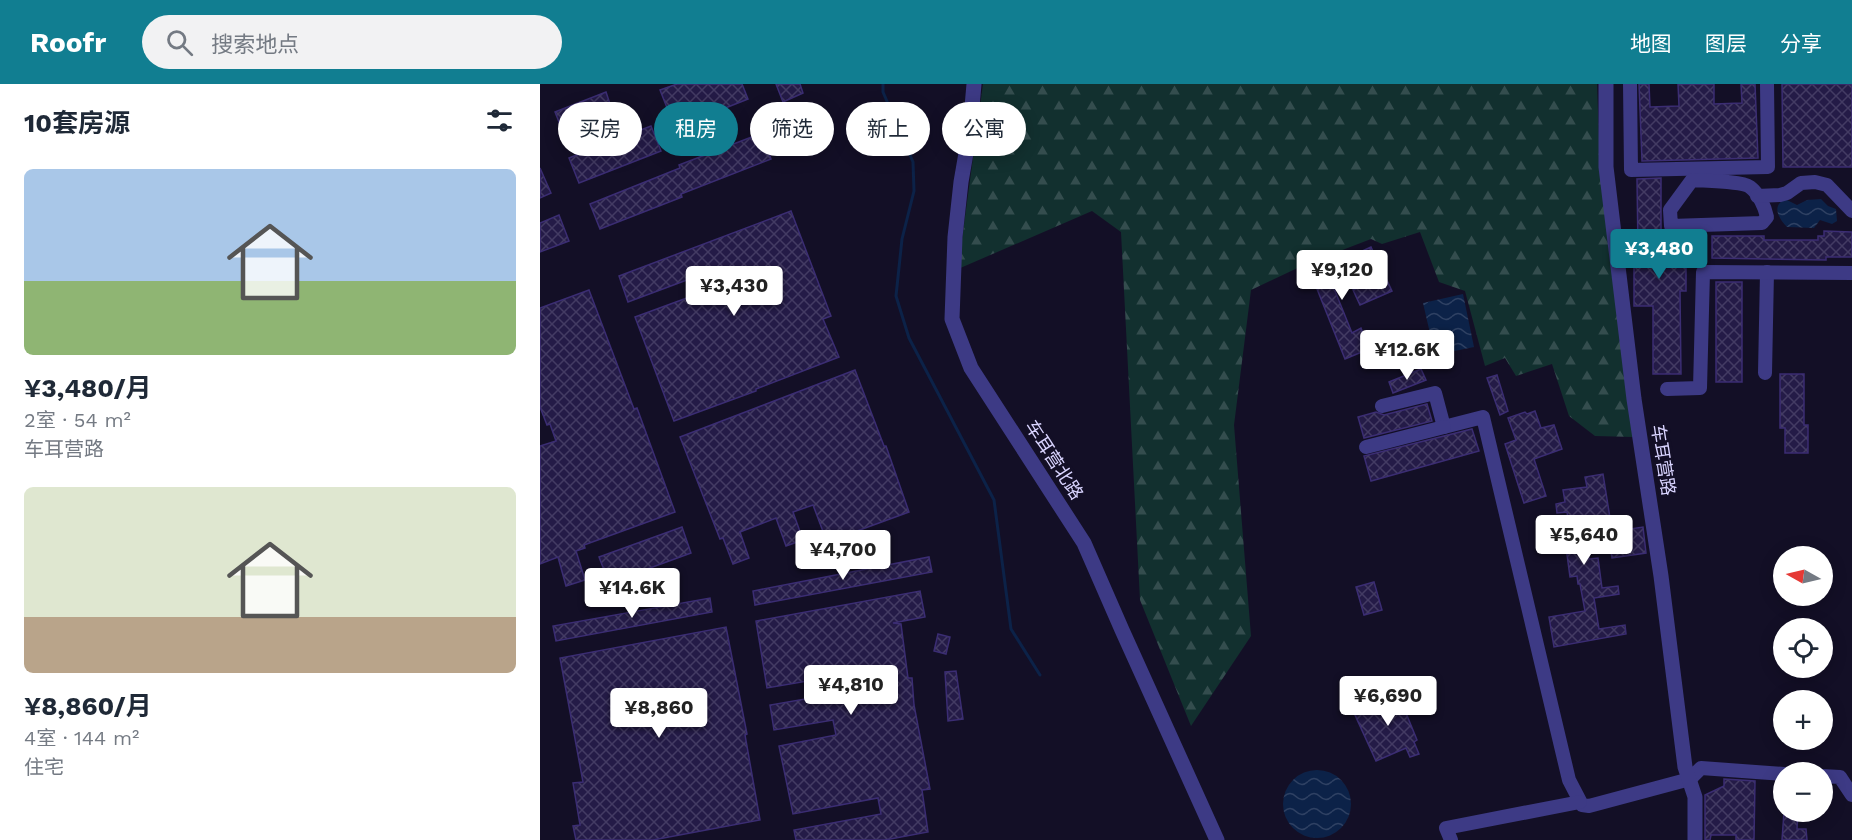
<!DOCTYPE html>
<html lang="zh">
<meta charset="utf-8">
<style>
body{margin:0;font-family:"Work Sans","Noto Sans SC",sans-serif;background:#f2f2f3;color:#1f2937;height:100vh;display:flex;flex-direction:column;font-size:22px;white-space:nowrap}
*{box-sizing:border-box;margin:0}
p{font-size:20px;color:#747a83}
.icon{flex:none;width:33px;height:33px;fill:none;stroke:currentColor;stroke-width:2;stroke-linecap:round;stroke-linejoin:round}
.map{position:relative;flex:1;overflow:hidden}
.side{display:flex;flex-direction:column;background:#fff;width:540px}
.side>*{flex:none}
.guide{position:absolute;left:18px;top:18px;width:570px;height:54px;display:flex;gap:12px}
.needle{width:39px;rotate:278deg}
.controls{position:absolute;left:1233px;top:462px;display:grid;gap:12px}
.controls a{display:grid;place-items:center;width:60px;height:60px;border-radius:50%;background:#fff;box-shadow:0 3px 15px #0003;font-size:30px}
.price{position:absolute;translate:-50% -51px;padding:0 14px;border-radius:6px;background:#fff;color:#222;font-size:20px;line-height:39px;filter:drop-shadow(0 2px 3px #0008)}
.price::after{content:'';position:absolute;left:50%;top:36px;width:18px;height:14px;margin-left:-9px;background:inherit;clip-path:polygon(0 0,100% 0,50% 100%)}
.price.active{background:#117e91;color:#fff}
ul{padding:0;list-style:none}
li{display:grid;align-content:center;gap:12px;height:318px;padding:0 24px}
li span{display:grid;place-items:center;height:186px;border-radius:9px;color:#555}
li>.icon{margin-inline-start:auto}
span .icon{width:108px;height:108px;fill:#fffc;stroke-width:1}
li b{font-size:26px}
h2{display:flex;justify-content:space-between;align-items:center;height:72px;padding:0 24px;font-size:26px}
.pill{padding:0 21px;border-radius:27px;background:#fff;box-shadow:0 3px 15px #0003;font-size:21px;line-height:54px}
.pill.active{background:#117e91;color:#fff}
header{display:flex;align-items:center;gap:36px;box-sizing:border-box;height:84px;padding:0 30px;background:#117e91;color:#fff}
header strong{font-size:28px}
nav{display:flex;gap:33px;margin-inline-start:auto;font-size:21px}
.search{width:420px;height:54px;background:#f2f2f3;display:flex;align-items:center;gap:15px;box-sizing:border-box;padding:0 21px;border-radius:33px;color:#747a83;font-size:22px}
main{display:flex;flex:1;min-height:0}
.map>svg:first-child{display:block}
</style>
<header>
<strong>Roofr</strong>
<div class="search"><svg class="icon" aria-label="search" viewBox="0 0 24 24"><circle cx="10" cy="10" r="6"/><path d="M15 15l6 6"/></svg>搜索地点</div>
<nav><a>地图</a><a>图层</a><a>分享</a></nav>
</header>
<main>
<section class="side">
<h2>10套房源<svg class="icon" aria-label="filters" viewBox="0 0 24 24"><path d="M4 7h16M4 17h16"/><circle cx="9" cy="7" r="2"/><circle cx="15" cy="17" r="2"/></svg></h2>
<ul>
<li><span style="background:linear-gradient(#a9c7e8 60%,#8fb573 0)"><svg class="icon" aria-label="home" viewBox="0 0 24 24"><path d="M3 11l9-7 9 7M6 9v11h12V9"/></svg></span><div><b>¥3,480/月</b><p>2室 · 54 m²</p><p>车耳营路</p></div></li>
<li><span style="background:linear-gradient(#dfe7d0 70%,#b9a48a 0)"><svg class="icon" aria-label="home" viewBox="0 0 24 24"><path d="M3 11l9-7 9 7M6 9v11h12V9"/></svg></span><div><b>¥8,860/月</b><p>4室 · 144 m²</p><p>住宅</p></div></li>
</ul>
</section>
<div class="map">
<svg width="1312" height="756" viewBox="0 0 1312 756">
<defs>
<pattern id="forest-firs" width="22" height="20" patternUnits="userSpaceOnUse" patternTransform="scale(1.5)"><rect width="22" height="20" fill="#12302f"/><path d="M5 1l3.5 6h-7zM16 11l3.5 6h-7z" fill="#344d4e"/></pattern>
<pattern id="water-waves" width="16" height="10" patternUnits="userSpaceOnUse" patternTransform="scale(1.5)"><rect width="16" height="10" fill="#0c2248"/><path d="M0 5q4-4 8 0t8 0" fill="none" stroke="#2f4163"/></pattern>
<pattern id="building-cross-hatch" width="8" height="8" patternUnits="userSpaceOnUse" patternTransform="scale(1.5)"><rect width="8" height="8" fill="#241b47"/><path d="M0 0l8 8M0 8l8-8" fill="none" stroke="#433b63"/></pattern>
</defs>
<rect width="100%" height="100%" fill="#130f26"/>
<polygon fill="url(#forest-firs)" points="443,0 1057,0 1060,82 1094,353 1055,352 1029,332 1012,280 976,292 965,274 945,282 925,207 899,198 880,148 842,160 831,155 766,180 711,206 694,341 711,552 651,642 600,516 581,148 552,127 418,185"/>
<g fill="url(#water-waves)">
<path d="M 1245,115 L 1257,121 L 1267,116 L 1281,115 L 1288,122 L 1296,125 L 1297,137 L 1292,140 L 1280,136 L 1274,144 L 1247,143 C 1239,135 1231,122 1245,115 Z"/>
<polygon points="923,210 934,263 895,271 883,219"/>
<circle cx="777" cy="720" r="34"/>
</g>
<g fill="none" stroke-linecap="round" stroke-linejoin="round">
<polyline stroke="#0c2248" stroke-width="3" points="343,0 343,8 373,78 374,107 362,155 356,212 369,254 454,416 471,545 500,591"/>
</g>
<g fill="url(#building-cross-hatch)" stroke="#3b2d73" stroke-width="1.5">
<polygon points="137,0 202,0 208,15 135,44 120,6"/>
<polygon points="236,0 260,0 263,9 243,18"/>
<polygon points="1099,0 1109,0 1110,23 1139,22 1138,0 1174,0 1174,20 1202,19 1201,0 1215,0 1218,74 1102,77"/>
<polygon points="1242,0 1312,0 1312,83 1243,83"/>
<polygon points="66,8 73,29 23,48 15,28"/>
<polygon points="111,42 121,67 39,99 29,74"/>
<polygon points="222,49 231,75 141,110 142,113 60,145 50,120 140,84 139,81"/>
<polygon points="0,84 11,109 0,114"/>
<polygon points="1121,94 1121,171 1146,170 1146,207 1140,207 1141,290 1113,290 1113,222 1094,222 1094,165 1098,165 1097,95"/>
<polygon points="251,127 291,232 283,235 299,273 216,305 216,307 134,337 95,233 185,200 179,184 88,218 79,192"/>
<polygon points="19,131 29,157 0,168 0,139"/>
<polygon points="1284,147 1312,148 1312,173 1286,173 1286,176 1172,174 1172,152 1224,152 1224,156 1278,156 1278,152 1284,152"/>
<polygon points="831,163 837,176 791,197 812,249 821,244 829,265 805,275 771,190"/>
<polygon points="845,192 852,207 820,221 813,206"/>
<rect x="1176" y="198" width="26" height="100"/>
<polygon points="49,206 94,325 97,324 135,428 44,461 45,464 36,467 45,496 26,502 18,473 0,480 0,362 16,357 10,340 7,341 0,323 0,224"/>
<polygon points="881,285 886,296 853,309 849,298"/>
<polygon points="315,286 344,362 346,362 369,428 287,458 273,421 253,428 263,456 246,462 236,434 200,448 209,474 193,480 183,454 180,455 140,353"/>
<polygon points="1240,290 1264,290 1264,341 1268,341 1268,369 1245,369 1245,344 1240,344"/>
<polygon points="957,291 968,327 960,331 947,294"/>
<polygon points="887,320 892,337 824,354 818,333 836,328 844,331"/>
<polygon points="995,327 1001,344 1014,341 1022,365 994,375 1006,412 984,419 965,360 976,356 968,334 985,328 987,330"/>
<polygon points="932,345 939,367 831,397 824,372"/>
<polygon points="1063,390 1070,434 1044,438 1049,475 1058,474 1062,504 1078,502 1079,510 1054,514 1059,545 1085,541 1086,550 1014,563 1009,533 1045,527 1040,500 1038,500 1037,492 1030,493 1026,463 1032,463 1027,428 1017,429 1016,420 1025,418 1023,406 1047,403 1045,393"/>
<polygon points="142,443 151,469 69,499 59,473"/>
<polygon points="1077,443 1077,447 1103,443 1106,469 1072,474 1067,444"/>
<polygon points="389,473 392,488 215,521 213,507"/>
<polygon points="834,498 842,526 824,531 816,503"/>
<polygon points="380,507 385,533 353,539 361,540 368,594 372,594 374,621 390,705 382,706 388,748 345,756 256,756 254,746 341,730 338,714 253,730 239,662 296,651 293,636 234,646 230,621 329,604 326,587 227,604 216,537"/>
<polygon points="170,514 172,528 16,557 13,542"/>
<polygon points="186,543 207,650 205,651 220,736 113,756 36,756 33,742 40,741 33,699 43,698 20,574"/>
<polygon points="398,550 410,553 406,570 394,567"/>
<polygon points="416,587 423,635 408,637 405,588"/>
<polygon points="855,602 877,656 874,658 879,670 870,673 866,664 836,677 815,631 846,617 842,608"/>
<polygon points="1184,695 1215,697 1214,756 1196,756 1196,751 1171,751 1170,756 1165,756 1165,711 1184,702"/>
<polygon points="1244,728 1258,728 1257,745 1266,745 1267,756 1242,756"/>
</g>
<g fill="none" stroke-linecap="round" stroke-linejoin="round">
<g stroke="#3d3a85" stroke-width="14">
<polyline points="1090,0 1091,86 1228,83 1227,0"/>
<path d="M 1152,96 C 1164,97 1201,97 1210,103 C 1219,110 1225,123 1227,133 L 1222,139 L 1131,142 L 1130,126 Z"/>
<polyline points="1217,112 1240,111 1247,109 1261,99 1275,98 1287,101 1312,127"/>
<polyline points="1225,289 1227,188"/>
<polyline points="1127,305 1160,304 1163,188 1312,189"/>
<polyline points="842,322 895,309 904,343 943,333 1029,696 1042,721 1049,722 1150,695 1161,684 1244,690"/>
<polyline points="826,363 904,343"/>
<polyline points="1282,692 1300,693 1312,711"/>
<polyline points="911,756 906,744 1040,718"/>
</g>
<g stroke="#3d3a85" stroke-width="15">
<polyline points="434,0 430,46 421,98 415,153 412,235 431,284 544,459 582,546 677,756"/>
<polyline points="1066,0 1066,83 1094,315 1121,492 1145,683 1155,713 1155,756"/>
</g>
</g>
<g text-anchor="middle" stroke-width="6" stroke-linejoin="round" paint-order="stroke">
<g font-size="18" fill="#d9d4ff" stroke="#130f26">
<text transform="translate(514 376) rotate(57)" y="6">车耳营北路</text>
<text transform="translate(1123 376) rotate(81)" y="6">车耳营路</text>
</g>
</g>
</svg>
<div class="controls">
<a><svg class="needle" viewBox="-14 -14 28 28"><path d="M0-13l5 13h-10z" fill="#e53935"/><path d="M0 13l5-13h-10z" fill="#747a83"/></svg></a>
<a><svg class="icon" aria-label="locate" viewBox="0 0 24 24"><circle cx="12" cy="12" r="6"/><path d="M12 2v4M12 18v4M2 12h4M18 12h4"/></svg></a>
<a>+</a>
<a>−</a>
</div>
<b class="price active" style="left:1119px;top:196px">¥3,480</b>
<b class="price" style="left:802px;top:217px">¥9,120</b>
<b class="price" style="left:194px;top:233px">¥3,430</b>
<b class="price" style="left:867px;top:297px">¥12.6K</b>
<b class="price" style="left:1044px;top:482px">¥5,640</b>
<b class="price" style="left:303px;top:497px">¥4,700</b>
<b class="price" style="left:92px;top:535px">¥14.6K</b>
<b class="price" style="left:311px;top:632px">¥4,810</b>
<b class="price" style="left:848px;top:643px">¥6,690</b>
<b class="price" style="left:119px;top:655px">¥8,860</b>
<div class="guide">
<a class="pill">买房</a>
<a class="pill active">租房</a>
<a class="pill">筛选</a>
<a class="pill">新上</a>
<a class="pill">公寓</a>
</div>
</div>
</main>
